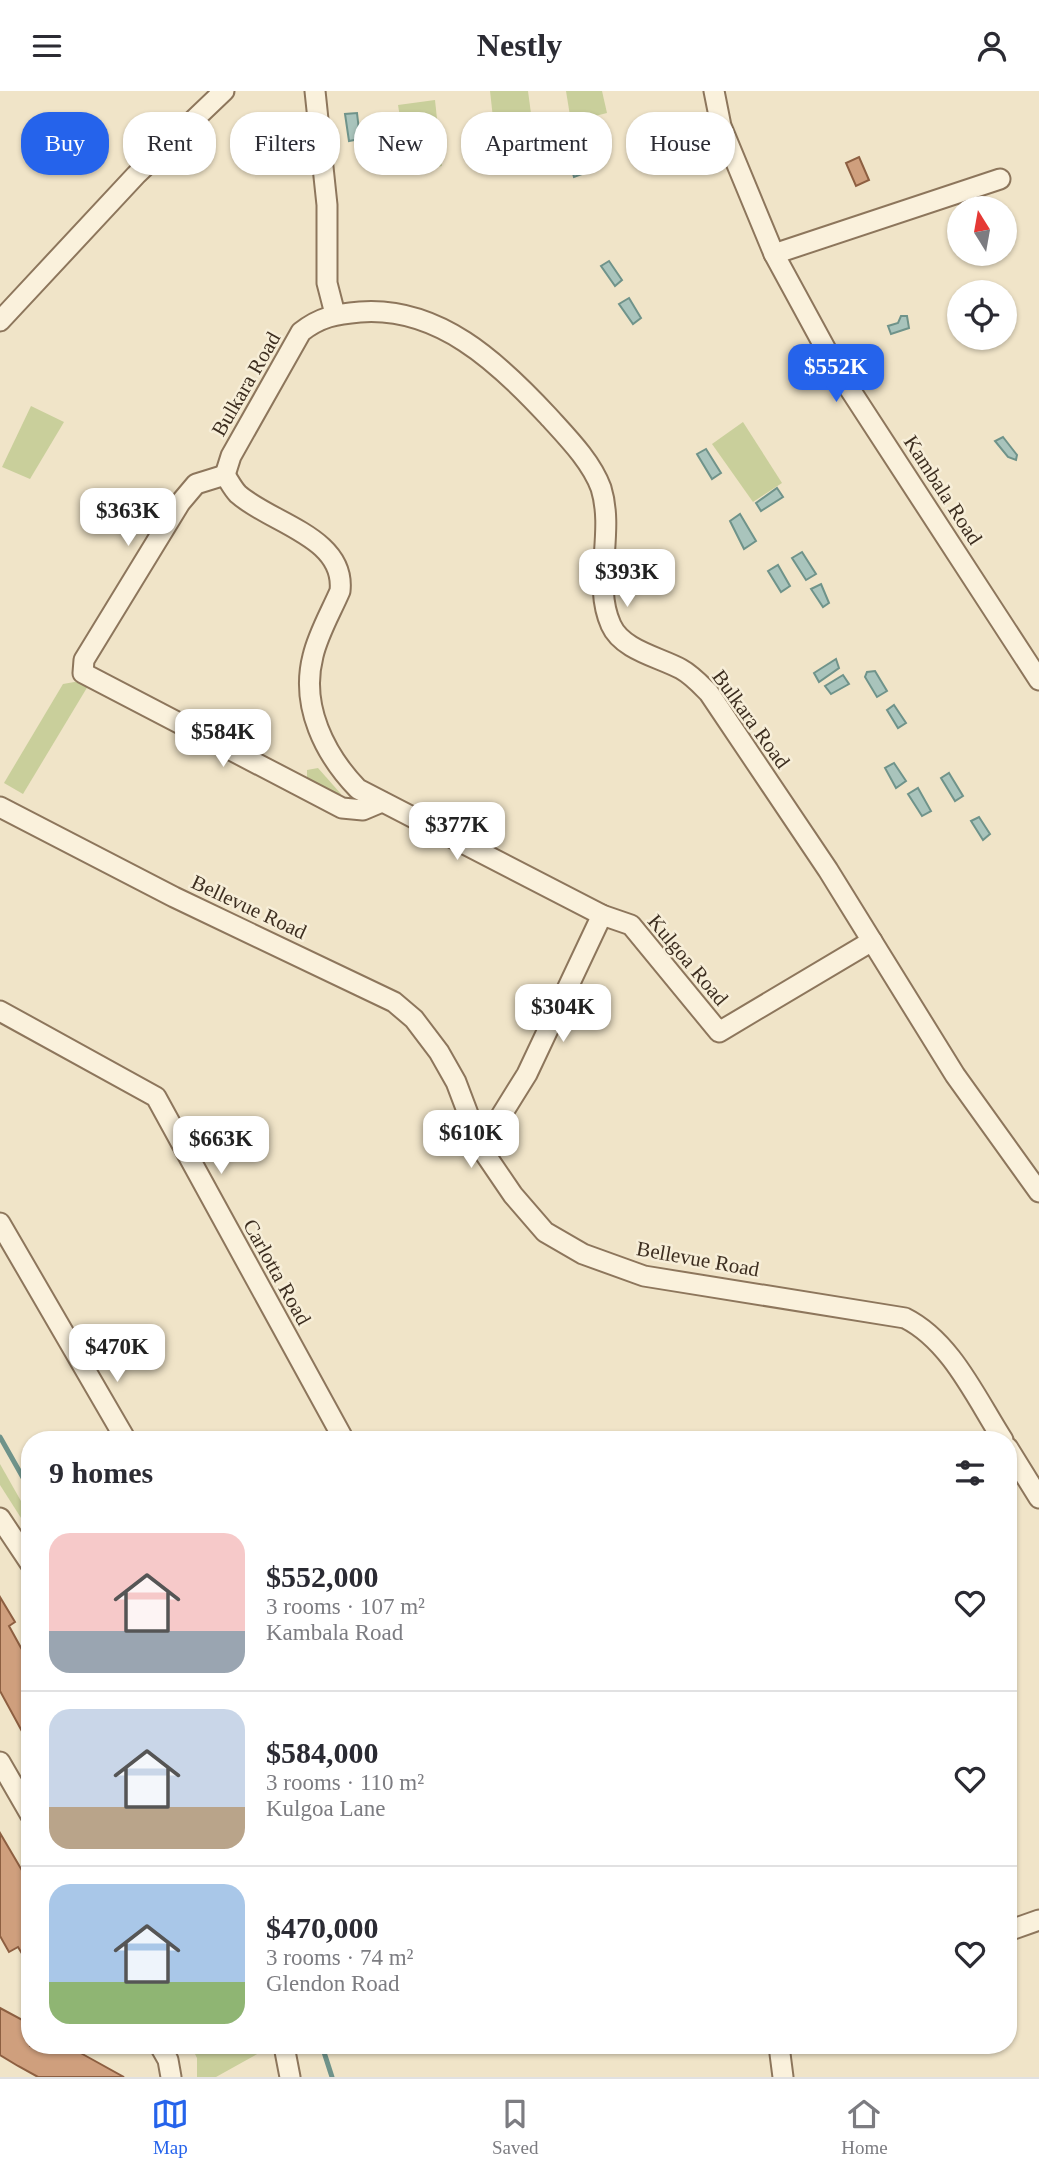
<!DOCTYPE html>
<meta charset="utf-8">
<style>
body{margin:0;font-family:"Times New Roman",serif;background:#f2f2f3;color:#2b2b33;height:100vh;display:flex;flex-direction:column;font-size:26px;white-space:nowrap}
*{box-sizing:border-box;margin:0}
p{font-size:23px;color:#7c7c81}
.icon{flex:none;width:38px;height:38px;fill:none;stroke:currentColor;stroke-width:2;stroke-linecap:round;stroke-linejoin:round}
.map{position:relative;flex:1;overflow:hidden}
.side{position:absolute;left:21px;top:1340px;width:996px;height:623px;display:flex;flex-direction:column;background:#fff;border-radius:28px;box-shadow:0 2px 5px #0004}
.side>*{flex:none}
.guide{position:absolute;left:21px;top:21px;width:998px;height:63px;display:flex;gap:14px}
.needle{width:46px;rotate:349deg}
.buttons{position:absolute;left:947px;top:105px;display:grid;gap:14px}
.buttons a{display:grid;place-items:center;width:70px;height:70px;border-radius:50%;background:#fff;box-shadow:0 2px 5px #0004;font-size:35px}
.price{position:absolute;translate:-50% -60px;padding:0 16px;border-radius:14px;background:#fff;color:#222;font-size:23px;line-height:46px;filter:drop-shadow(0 2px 4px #0008)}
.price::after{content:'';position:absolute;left:50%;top:42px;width:21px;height:16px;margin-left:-10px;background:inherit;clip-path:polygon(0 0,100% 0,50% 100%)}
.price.active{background:#2563eb;color:#fff}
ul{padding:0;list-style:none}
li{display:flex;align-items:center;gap:21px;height:175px;padding:0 28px}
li+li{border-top:2px solid #e1e1e2}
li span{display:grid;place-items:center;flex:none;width:196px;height:140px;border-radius:21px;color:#555}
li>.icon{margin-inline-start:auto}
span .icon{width:84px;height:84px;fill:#fffc;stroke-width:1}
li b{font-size:30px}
h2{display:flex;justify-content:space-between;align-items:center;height:84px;padding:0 28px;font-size:30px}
.chip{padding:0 24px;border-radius:28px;background:#fff;box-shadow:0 2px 5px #0004;font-size:24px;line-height:63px}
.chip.active{background:#2563eb;color:#fff}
header{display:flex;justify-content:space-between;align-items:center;height:91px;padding:0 28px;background:#fff;font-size:32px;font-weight:800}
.menu{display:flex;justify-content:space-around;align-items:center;height:98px;border-top:2px solid #e1e1e2;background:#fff;font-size:19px;color:#7c7c81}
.menu a{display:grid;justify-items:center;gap:4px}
.menu .active{color:#2563eb}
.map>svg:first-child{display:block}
</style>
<header><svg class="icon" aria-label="menu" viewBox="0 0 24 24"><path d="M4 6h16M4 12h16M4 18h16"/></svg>Nestly<svg class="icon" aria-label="person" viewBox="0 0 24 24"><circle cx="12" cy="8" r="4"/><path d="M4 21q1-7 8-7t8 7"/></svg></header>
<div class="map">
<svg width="1039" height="1986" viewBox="0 0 1039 1986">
<rect width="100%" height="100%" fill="#f0e4c8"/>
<g fill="#c9cf9b">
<polygon points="490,0 528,0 532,30 494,36"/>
<polygon points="566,0 602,0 607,22 571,31"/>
<polygon points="435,9 442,75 409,82 398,14"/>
<polygon points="31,315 64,331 30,388 2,376"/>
<polygon points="743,331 782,392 753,411 712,353"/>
<polygon points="80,590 88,595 23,703 4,692 63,593"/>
<polygon points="318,677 341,703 340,705 307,688 307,679"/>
<polygon points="0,1373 30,1426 30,1441 0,1394"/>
<polygon points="191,1955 266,1955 268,1957 216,1986 197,1986 197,1967"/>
</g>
<g fill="#a9c4bc" stroke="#6f938a" stroke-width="2">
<polygon points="357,22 360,48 349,50 345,23"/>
<polygon points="520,37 522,49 500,55 499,40"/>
<polygon points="575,55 585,82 574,86 566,58"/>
<polygon points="609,170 622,189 615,195 601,175"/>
<polygon points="629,207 641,227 633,233 619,213"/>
<polygon points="901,225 907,225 909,237 891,243 888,235 898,232"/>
<polygon points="1003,346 1017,364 1016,369 1008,366 995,350"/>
<polygon points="706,358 721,382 712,388 697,363"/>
<polygon points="777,397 783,406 761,420 756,412"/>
<polygon points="740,423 756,450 744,458 730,430"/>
<polygon points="802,461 816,483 806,489 792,467"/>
<polygon points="778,474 790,495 781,501 768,480"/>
<polygon points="821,493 829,512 823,516 811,498"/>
<polygon points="836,568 839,577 819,591 814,582"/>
<polygon points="875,580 887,600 877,606 865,586 867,581"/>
<polygon points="843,584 849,593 831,603 825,595"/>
<polygon points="894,614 906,632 898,637 887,619"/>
<polygon points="894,672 906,690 896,697 885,677"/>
<polygon points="949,682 963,705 955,710 941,687"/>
<polygon points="918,697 931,720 922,725 908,703"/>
<polygon points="979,726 990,743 983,749 971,730"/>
</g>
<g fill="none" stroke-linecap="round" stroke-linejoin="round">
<g stroke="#6f938a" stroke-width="5">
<polyline points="0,1346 30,1399"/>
<polyline points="322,1955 332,1986"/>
</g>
</g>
<g fill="#cf9f7d" stroke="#8d5f41" stroke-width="2">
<polygon points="859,66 869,89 856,95 846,72"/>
<polygon points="0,1506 15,1531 9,1535 25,1564 30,1561 30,1655 0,1600"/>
<polygon points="0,1742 30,1793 30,1876 18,1856 9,1861 0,1845"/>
<polygon points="0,1917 30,1933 30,1955 80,1955 77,1960 124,1986 38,1986 18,1975 0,1964"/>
</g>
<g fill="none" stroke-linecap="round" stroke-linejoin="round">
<g stroke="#8d765c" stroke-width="23">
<g id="minor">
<polyline points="315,0 327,114 327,192 335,223"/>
<polyline points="714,0 721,35 774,163 836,277 1039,589"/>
<polyline points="774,163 1000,88"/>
<polyline points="0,230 136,84 224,0"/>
<path d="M 225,384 L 231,365 L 301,241 C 320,226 336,223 360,221 C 438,215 498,271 548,325 C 567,346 591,370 601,397 C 615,442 592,492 611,534 C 622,559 659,566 681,578 C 692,584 701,594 709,602 L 828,779 L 955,984 L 1039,1101"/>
<path d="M 225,384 C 229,390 233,398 238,403 C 270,432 346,446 340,500 C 331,521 318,543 313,565 C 300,615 325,664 358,698 L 602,824 L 631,834 L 719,941 L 872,850"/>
<polyline points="225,384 196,393 180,412 84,569 83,582 342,717 363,719 382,711"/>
<path d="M 0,716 L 174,806 L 394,911 L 414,928 L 439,961 L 456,991 L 481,1057 L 513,1104 L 545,1141 L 583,1163 L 644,1185 L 905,1227 C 951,1250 976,1307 1003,1349"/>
<polyline points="0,920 156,1006 344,1349"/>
<polyline points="481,1057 527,983 602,824"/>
<polyline points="0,1132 126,1349"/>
<polyline points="1008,1357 1039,1407"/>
<polyline points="0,1427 30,1472"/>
<polyline points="0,1671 30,1723"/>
<polyline points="1008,1840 1039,1829"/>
<polyline points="160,1955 168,1969 171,1986"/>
<polyline points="284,1955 290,1986"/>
<polyline points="779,1955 783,1986"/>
</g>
</g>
<use href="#minor" stroke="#faf1dc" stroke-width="19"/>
</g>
<g text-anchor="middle" stroke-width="5" stroke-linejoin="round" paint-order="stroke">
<g font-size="21" fill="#3d2e20" stroke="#f7eed8">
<text transform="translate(246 293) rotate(-60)" y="7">Bulkara Road</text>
<text transform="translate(943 399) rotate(57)" y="7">Kambala Road</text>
<text transform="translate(751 628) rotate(54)" y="7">Bulkara Road</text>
<text transform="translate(249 816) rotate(25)" y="7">Bellevue Road</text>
<text transform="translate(688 869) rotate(50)" y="7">Kulgoa Road</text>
<text transform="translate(698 1168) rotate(10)" y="7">Bellevue Road</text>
<text transform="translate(277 1181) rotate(61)" y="7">Carlotta Road</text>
</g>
</g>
</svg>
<div class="buttons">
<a><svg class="needle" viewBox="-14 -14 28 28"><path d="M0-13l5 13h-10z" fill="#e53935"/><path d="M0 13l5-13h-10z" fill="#7c7c81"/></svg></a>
<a><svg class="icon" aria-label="locate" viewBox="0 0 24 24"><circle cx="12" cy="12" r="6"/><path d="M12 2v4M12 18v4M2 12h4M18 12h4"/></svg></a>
</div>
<b class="price active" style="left:836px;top:313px">$552K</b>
<b class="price" style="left:128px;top:457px">$363K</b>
<b class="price" style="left:627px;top:518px">$393K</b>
<b class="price" style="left:223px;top:678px">$584K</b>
<b class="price" style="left:457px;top:771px">$377K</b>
<b class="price" style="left:563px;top:953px">$304K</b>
<b class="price" style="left:471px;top:1079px">$610K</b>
<b class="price" style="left:221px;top:1085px">$663K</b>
<b class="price" style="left:117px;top:1293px">$470K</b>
<div class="guide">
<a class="chip active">Buy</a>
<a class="chip">Rent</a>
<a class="chip">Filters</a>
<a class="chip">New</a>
<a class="chip">Apartment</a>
<a class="chip">House</a>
</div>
<section class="side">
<h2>9 homes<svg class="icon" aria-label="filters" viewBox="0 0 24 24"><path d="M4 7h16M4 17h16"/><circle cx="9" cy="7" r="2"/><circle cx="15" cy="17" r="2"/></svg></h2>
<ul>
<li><span style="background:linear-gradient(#f6c9c9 70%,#9aa5b1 0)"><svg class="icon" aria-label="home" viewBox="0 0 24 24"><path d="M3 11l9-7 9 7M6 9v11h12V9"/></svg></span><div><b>$552,000</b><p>3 rooms · 107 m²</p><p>Kambala Road</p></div><svg class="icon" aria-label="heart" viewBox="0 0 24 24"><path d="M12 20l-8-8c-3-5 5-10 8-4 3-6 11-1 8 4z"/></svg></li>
<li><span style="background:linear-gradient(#c9d6e8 70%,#b9a48a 0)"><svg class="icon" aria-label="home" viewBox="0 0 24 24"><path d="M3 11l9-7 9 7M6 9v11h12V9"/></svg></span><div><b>$584,000</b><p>3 rooms · 110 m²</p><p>Kulgoa Lane</p></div><svg class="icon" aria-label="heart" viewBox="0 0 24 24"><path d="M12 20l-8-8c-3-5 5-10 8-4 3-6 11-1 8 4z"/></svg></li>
<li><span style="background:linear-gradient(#a9c7e8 70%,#8fb573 0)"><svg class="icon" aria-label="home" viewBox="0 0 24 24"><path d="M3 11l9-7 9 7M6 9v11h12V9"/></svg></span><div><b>$470,000</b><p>3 rooms · 74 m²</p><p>Glendon Road</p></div><svg class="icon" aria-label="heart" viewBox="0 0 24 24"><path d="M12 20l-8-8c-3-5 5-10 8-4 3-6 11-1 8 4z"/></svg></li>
</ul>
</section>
</div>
<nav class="menu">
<a class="active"><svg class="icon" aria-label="map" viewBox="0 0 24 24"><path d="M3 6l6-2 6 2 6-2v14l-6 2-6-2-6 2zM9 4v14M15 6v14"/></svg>Map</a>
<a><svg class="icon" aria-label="saved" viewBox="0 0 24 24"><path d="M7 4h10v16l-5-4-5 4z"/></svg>Saved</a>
<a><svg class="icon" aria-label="home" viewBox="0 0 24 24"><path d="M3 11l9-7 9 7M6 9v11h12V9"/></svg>Home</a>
</nav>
